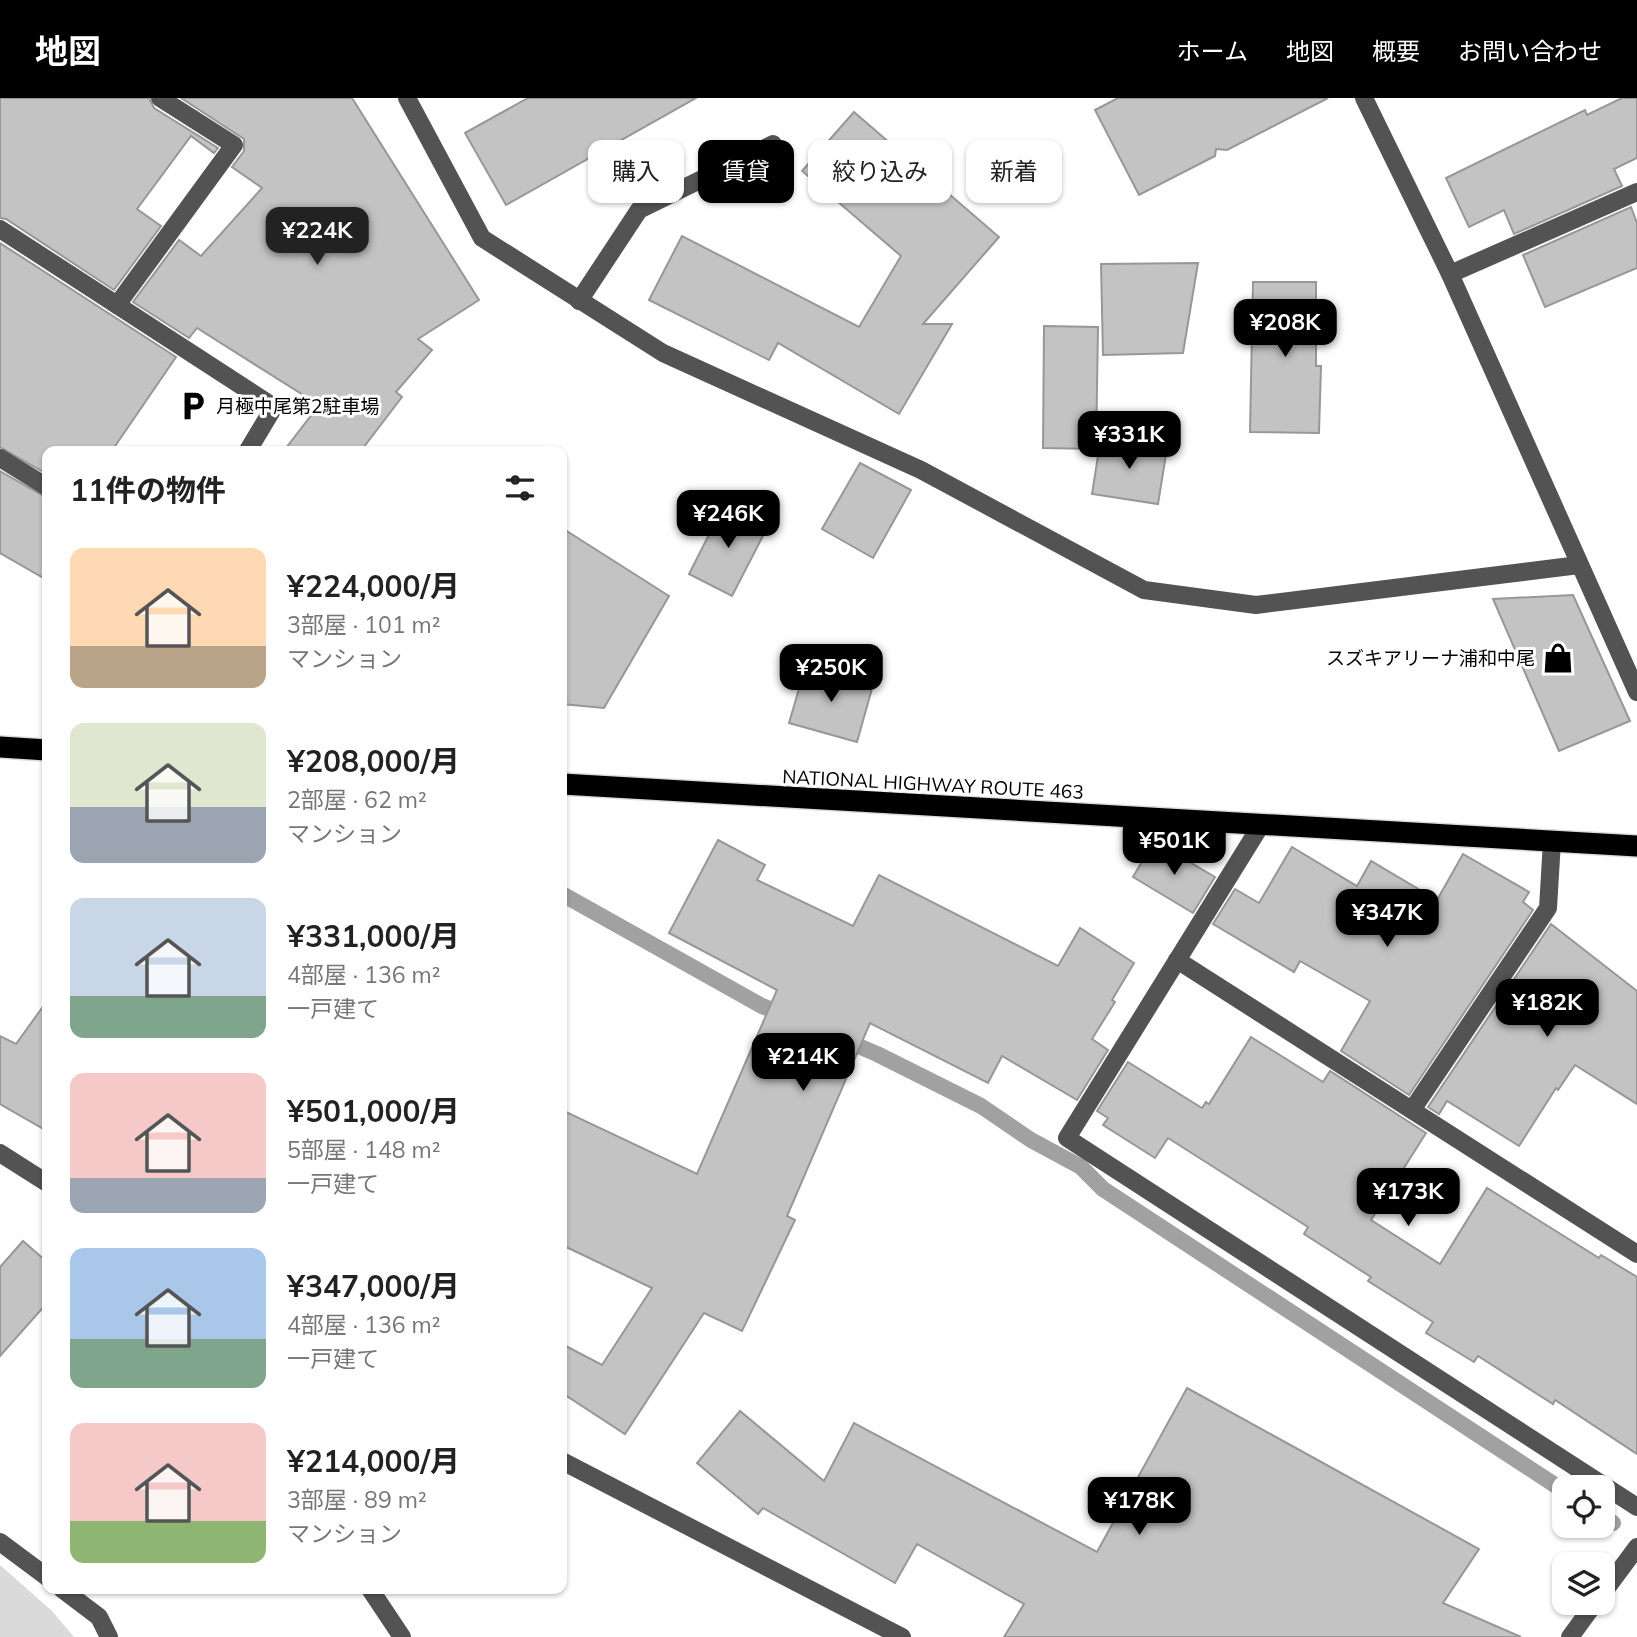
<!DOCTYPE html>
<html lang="ja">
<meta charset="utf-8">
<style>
body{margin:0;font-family:Mulish,"Noto Sans JP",sans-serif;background:#f2f2f2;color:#222;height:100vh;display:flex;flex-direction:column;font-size:26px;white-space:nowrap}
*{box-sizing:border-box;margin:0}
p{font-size:23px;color:#767676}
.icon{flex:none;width:38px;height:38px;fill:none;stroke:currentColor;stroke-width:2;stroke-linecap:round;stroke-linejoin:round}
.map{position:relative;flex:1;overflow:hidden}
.sheet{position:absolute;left:42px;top:348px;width:525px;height:1148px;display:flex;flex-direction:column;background:#fff;border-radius:14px;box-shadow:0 2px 5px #0004}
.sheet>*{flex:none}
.guide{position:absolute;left:588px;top:42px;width:665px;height:63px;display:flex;gap:14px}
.controls{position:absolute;left:1552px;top:1377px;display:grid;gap:14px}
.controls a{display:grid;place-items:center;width:63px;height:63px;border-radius:14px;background:#fff;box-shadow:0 2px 5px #0004;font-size:35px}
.price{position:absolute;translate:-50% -60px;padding:0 16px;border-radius:14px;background:#000;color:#fff;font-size:23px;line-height:46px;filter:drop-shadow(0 2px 4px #0008)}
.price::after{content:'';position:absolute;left:50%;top:42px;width:21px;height:16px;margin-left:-10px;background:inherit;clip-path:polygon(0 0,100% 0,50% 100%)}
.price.active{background:#222;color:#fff}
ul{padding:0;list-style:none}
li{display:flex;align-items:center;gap:21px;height:175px;padding:0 28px}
li span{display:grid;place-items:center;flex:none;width:196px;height:140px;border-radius:14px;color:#555}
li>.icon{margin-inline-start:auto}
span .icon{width:84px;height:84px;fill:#fffc;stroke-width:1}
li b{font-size:30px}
h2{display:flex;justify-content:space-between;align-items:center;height:84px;padding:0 28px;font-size:30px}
.tag{padding:0 24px;border-radius:14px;background:#fff;box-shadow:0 2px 5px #0004;font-size:24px;line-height:63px}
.tag.active{background:#000;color:#fff}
header{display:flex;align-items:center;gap:42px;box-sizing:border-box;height:98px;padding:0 35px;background:#000;color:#fff}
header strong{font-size:33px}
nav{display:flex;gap:38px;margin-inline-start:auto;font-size:24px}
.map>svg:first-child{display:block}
</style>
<header>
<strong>地図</strong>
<nav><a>ホーム</a><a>地図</a><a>概要</a><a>お問い合わせ</a></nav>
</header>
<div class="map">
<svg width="1637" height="1539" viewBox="0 0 1637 1539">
<rect width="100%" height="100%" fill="#fff"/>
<polygon fill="#dadada" points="0,1467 52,1513 74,1539 0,1539"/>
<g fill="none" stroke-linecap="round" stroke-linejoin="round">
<g stroke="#a1a1a1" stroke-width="16">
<polyline points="562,796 762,908 787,918"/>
<polyline points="840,940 877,956 981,1008 1031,1042 1081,1069 1103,1091 1564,1393"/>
<polyline points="1603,1418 1613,1425"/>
</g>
</g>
<g fill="#c3c3c3" stroke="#979797" stroke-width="2">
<polygon points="0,0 149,0 154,10 218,50 214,55 191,38 137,111 161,128 114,192 6,121 0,120"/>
<polygon points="181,0 352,0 479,202 418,241 432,252 396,294 402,299 360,354 283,354 319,307 197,230 189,240 133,204 179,142 201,158 262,90 232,69 244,53 244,41"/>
<polygon points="528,0 696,0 506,107 465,35"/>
<polygon points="1118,0 1328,0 1227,52 1216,51 1215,58 1139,97 1095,12"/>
<polygon points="1622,0 1637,0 1637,60 1614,71 1622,88 1514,136 1504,112 1469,129 1446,80 1585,12 1587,17"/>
<polygon points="854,14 999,139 923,226 952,226 899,316 778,245 769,262 649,202 682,138 859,229 901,158 802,73"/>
<polygon points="1631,109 1637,125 1637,170 1545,209 1523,157"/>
<polygon points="0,145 176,259 111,354 47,354 47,376 0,349"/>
<polygon points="1198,165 1183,255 1103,257 1101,166"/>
<polygon points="1253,184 1316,184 1316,268 1321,268 1319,335 1250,334"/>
<polygon points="1044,228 1098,229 1096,351 1043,350"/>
<polygon points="1101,339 1167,350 1158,406 1092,396"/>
<polygon points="860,365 911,392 873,460 822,431"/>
<polygon points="0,373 47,400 47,482 0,455"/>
<polygon points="725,405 768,428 732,498 689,476"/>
<polygon points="562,430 669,498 604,610 562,606"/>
<polygon points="1573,497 1630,623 1559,653 1493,501"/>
<polygon points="806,567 873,587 857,644 789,625"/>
<polygon points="718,742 765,767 757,782 853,828 879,777 1058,868 1080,830 1134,865 1112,902 1115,904 1092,941 1108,952 1077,1002 1002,958 988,985 870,925 787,1118 795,1122 742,1233 704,1215 625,1336 562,1295 562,1246 602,1267 652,1190 562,1147 562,1012 697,1076 777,892 669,835"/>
<polygon points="1154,743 1215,779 1193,815 1133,779"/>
<polygon points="1292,749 1357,788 1371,763 1437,802 1463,756 1529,794 1523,804 1533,812 1409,997 1341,953 1370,903 1300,863 1294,874 1213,826 1235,791 1259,805"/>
<polygon points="1551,826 1637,893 1637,1006 1575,967 1558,992 1556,990 1519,1048 1447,1003 1439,1016 1428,1009"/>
<polygon points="47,903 47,1033 0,1006 0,938 16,946"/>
<polygon points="1251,939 1323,984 1330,973 1426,1035 1371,1122 1440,1166 1487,1090 1599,1160 1601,1157 1637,1179 1637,1356 1555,1302 1553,1306 1478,1258 1474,1264 1426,1235 1433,1224 1368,1183 1371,1179 1304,1136 1308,1129 1168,1040 1155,1060 1103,1027 1108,1020 1097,1013 1128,964 1202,1010 1206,1004 1209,1006"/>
<polygon points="23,1143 47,1164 47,1205 0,1258 0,1169"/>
<polygon points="1187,1290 1479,1451 1443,1505 1521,1539 1004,1539 1024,1506 917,1446 895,1485 763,1410 758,1416 697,1365 740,1313 824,1383 854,1325 1097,1454"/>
</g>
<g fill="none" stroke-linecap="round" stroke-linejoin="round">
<g stroke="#dbdbdb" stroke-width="24">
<g id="highway">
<polyline points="0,649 47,652"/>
<polyline points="562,686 1637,748"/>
</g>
</g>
<g stroke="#535353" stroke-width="18">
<polyline points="407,0 482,140 663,255 921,372 1144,492 1256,507 1579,467"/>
<polyline points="1364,0 1450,176 1637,594"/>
<polyline points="0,131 274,309 247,354"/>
<polyline points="1450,176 1637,94"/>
<polyline points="579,203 639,112 773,46"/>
<polyline points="117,207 234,47 160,0"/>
<polyline points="0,360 47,389"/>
<polyline points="1261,727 1067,1040 1637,1409"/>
<polyline points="1177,862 1637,1156"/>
<polyline points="1412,1012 1548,810 1552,743"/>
<polyline points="0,1055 47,1085"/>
<polyline points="562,1363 902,1539"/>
<polyline points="0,1444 47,1479"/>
<polyline points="62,1491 99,1519 109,1539"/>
<polyline points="370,1491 402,1539"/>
<polyline points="1603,1495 1637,1449"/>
<polyline points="1570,1539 1595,1505"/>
</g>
<use href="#highway" stroke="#000" stroke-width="21"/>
</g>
<defs>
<g id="parking-bare" transform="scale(2.415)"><path d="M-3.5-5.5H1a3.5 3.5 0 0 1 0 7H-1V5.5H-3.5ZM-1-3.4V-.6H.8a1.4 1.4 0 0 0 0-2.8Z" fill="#000" stroke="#fff" stroke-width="2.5" paint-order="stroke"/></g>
<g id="shop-bare" transform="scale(2.415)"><path d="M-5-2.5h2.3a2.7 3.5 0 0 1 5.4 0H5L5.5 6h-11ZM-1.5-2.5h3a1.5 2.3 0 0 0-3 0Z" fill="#000" stroke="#fff" stroke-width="2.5" paint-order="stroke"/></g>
</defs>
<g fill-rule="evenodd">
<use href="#parking-bare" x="193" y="308"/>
<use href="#shop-bare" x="1558" y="560"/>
</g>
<g text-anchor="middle" stroke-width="6" stroke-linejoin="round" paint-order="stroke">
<g font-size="19" fill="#000" stroke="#fff" text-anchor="start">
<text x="216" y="315">月極中尾第2駐車場</text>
<text x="1535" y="567" text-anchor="end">スズキアリーナ浦和中尾</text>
</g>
<g font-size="19" fill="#000" stroke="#fff">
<text transform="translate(933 686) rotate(3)" y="7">NATIONAL HIGHWAY ROUTE 463</text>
</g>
</g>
</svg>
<div class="controls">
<a><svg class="icon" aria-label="locate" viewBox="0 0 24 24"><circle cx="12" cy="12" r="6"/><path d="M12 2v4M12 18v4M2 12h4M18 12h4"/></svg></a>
<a><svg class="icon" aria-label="layers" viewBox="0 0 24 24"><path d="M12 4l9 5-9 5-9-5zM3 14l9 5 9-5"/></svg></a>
</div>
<b class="price active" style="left:317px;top:169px">¥224K</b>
<b class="price" style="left:1285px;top:261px">¥208K</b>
<b class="price" style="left:1129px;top:373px">¥331K</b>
<b class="price" style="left:728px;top:452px">¥246K</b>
<b class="price" style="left:831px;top:606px">¥250K</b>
<b class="price" style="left:1174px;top:779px">¥501K</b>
<b class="price" style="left:1387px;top:851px">¥347K</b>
<b class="price" style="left:1547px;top:941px">¥182K</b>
<b class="price" style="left:803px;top:995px">¥214K</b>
<b class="price" style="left:1408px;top:1130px">¥173K</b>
<b class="price" style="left:1139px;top:1439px">¥178K</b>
<div class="guide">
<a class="tag">購入</a>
<a class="tag active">賃貸</a>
<a class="tag">絞り込み</a>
<a class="tag">新着</a>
</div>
<section class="sheet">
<h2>11件の物件<svg class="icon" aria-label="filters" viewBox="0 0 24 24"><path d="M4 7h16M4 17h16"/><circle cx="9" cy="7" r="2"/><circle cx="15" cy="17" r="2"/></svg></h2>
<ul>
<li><span style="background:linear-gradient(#ffd9b3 70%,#b9a48a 0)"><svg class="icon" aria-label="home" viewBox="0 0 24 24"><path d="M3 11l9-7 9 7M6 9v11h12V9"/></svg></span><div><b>¥224,000/月</b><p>3部屋 · 101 m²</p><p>マンション</p></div></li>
<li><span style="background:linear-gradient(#dfe7d0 60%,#9aa5b1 0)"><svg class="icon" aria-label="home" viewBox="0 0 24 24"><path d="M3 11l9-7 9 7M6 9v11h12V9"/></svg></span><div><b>¥208,000/月</b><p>2部屋 · 62 m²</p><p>マンション</p></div></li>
<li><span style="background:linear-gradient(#c9d6e8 70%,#7fa58c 0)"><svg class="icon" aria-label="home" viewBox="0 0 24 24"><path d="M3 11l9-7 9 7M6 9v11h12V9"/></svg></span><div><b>¥331,000/月</b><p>4部屋 · 136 m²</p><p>一戸建て</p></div></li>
<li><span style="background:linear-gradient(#f6c9c9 75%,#9aa5b1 0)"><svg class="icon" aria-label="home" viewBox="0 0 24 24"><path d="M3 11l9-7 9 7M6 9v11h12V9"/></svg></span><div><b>¥501,000/月</b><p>5部屋 · 148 m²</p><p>一戸建て</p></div></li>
<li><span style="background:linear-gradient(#a9c7e8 65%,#7fa58c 0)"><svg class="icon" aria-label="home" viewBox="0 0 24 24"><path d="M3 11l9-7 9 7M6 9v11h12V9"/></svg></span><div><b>¥347,000/月</b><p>4部屋 · 136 m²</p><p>一戸建て</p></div></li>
<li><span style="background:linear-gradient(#f6c9c9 70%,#8fb573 0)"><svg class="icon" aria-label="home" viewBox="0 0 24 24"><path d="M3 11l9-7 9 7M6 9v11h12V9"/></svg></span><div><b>¥214,000/月</b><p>3部屋 · 89 m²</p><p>マンション</p></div></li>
</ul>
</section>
</div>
